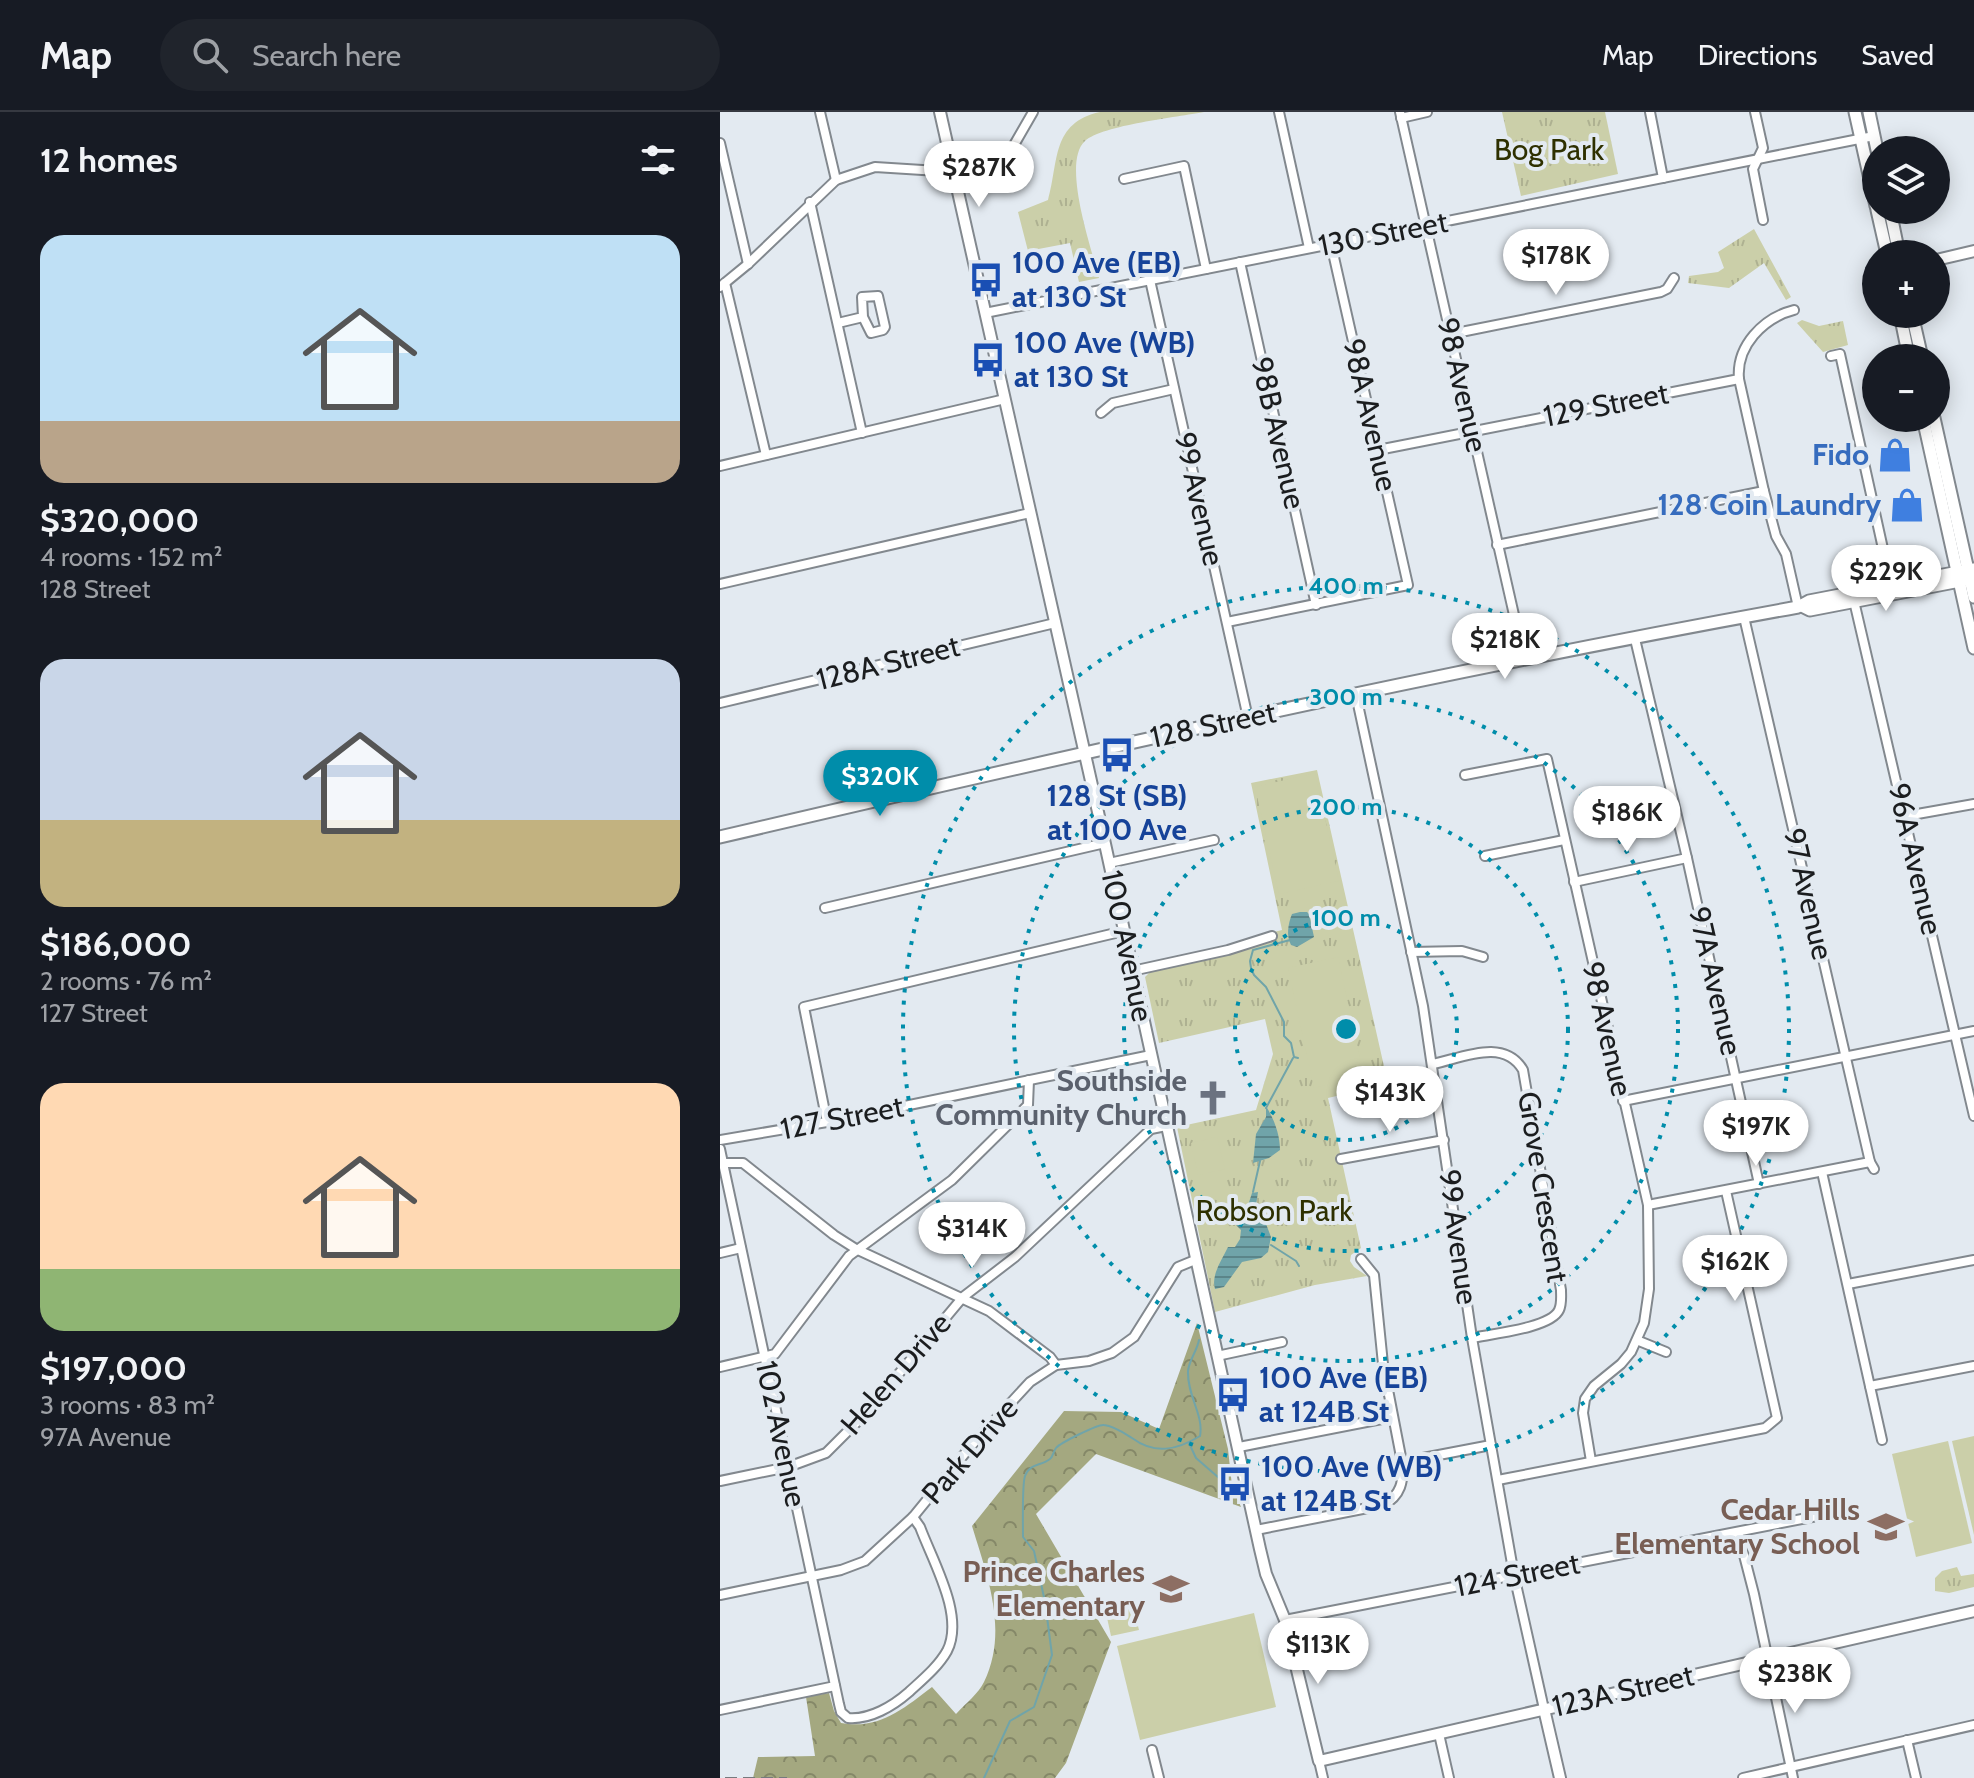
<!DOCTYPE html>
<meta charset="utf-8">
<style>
body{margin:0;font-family:Cabin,sans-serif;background:#20242c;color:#f1f3f6;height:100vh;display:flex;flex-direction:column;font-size:30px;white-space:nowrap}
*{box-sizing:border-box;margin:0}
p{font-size:26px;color:#9ea1a6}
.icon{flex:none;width:44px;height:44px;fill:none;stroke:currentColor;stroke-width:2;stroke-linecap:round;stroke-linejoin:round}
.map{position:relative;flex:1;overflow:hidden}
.details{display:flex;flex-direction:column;background:#171b24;width:720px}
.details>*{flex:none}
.fabs{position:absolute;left:1142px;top:24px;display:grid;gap:16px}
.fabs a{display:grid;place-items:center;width:88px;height:88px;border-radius:50%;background:#171b24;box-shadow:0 4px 20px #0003;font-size:40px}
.price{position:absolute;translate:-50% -68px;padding:0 18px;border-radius:28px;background:#fff;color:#222;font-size:26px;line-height:52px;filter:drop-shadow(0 2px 4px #0008)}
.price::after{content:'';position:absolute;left:50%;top:48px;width:24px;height:18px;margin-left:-12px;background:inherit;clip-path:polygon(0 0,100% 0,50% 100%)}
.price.current{background:#008daa;color:#fff}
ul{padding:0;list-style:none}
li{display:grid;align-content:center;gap:16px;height:424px;padding:0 40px}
li span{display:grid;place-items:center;height:248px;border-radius:24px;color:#555}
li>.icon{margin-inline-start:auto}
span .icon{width:144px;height:144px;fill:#fffc;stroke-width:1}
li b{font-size:34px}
h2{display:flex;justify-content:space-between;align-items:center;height:96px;padding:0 40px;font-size:34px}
header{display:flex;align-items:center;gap:48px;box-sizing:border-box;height:112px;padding:0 40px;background:#171b24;border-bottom:2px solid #363941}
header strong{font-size:38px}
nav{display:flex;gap:44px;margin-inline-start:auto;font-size:28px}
.search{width:560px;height:72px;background:#20242c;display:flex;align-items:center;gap:20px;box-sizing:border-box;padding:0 28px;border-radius:44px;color:#9ea1a6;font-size:30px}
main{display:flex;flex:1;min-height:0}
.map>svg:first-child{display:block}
</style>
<header>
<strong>Map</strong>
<div class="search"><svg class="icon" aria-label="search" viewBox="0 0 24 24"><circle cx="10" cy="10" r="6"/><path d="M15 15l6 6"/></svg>Search here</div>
<nav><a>Map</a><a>Directions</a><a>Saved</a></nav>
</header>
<main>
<section class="details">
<h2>12 homes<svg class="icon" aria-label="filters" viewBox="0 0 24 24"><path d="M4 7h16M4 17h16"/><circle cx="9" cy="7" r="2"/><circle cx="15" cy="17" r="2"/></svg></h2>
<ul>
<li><span style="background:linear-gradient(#bfe0f5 75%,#b9a48a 0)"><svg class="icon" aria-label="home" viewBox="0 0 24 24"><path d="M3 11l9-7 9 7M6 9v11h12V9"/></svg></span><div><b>$320,000</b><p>4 rooms · 152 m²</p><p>128 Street</p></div></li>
<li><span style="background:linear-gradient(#c9d6e8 65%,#c2b280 0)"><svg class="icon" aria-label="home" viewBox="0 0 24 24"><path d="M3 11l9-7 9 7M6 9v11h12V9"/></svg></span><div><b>$186,000</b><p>2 rooms · 76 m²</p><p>127 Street</p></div></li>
<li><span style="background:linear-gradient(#ffd9b3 75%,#8fb573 0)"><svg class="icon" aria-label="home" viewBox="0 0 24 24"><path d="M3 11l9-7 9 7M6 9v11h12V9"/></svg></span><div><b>$197,000</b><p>3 rooms · 83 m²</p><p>97A Avenue</p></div></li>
</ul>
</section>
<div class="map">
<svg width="1254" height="1666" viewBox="0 0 1254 1666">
<defs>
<pattern id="grass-tufts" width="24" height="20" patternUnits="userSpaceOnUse" patternTransform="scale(2)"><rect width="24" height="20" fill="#cbcfa9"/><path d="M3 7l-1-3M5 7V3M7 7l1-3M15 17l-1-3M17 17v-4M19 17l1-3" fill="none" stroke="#aeb191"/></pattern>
<pattern id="forest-crowns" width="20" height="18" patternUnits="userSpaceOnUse" patternTransform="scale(2)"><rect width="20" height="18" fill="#a4a880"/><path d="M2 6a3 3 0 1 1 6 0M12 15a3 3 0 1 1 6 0" fill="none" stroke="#858868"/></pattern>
<pattern id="water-rules" width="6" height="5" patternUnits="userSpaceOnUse" patternTransform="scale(2)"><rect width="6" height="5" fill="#70a4a9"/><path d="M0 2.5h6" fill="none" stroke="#5b8589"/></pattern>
</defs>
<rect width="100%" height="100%" fill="#e3eaf1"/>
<g fill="url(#grass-tufts)">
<path d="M 380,0 L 484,0 C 458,5 383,13 365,29 C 341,51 372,137 379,166 L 359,170 L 350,131 L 308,139 L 298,100 L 328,88 C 339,49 331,11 380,0 Z"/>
<polygon points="782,0 885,0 898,62 801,84"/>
<polygon points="1034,117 1071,185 1066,188 1044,151 1009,176 968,171 969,164 998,160 1004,156 998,140"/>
<polygon points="1082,208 1099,214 1123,209 1128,233 1103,240 1077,211"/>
<polygon points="597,658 668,972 608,986 641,1136 631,1143 630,1149 634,1155 647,1164 595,1173 495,1200 457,1015 536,998 553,942 545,907 439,931 425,865 430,860 536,835 535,825 562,818 531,671"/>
<polygon points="1237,1455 1241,1464 1254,1462 1254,1475 1229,1481 1215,1479 1215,1466 1222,1459"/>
</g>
<path fill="url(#forest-crowns)" d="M 477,1211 L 508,1337 L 512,1374 L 521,1395 L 376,1342 L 316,1402 L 391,1530 L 346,1651 L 335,1666 L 33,1666 L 38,1645 L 95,1644 L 86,1585 L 109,1581 L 114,1599 L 121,1611 C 159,1618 183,1597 212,1575 L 236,1602 C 245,1592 259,1581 264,1570 C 289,1518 267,1464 252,1414 L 344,1299 L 401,1300 L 439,1317 Z"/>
<g fill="#cbcfa9">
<polygon points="595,661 619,769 559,782 535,675"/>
<polygon points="618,845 644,965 594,976 568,856"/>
<polygon points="497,1025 505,1057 498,1059 495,1056 495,1059 488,1061 485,1058 485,1062 478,1063 471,1031 478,1029 481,1032 481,1029 488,1027 491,1030 491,1026"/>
<polygon points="1254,1324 1254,1423 1232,1329"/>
<polygon points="1228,1329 1252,1431 1196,1445 1172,1342"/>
<polygon points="411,1486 419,1518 391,1524 384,1492"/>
<polygon points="534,1501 556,1595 420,1628 397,1534"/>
</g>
<g fill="url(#water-rules)">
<path d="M 580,800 L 587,800 L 589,802 L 594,825 L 577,835 L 571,833 C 566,824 568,812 572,802 Z"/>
<path d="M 546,994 C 554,1007 560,1023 560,1038 L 549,1046 L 533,1051 L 536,1022 L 546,1005 Z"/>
<path d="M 538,1080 L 535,1100 L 539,1106 L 543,1104 L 551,1125 L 548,1140 L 541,1146 L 522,1150 L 504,1175 L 495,1177 C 491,1162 502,1148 508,1135 L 515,1135 L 520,1127 L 521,1118 L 516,1113 L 522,1112 L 532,1081 Z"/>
</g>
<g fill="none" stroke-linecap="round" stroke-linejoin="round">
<g stroke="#70a4a9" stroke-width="2">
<polyline points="570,828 533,838 530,849 531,856 534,863 546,875 564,910 564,924 571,931 574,945 578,946"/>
<polyline points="546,996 573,946"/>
<polyline points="533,1080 540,1049"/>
<polyline points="551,1133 576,1149 579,1154"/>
<polyline points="469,1331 476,1346 514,1379"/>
<path d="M 264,1666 L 290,1609 L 314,1595 L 332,1543 L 325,1490 L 314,1439 L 303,1425 C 303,1414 302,1373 305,1364 C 310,1351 321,1354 330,1347 C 333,1345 333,1340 336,1336 C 340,1331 378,1312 384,1313 C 394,1314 404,1321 412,1326 C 435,1343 457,1338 480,1324 C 484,1303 467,1284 468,1259 C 469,1248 477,1239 479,1228"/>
</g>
<g stroke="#82888e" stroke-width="12">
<g id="minor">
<polyline points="100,0 116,68"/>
<polyline points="559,0 589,136"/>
<polyline points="680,0 804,547"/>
<polyline points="930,0 943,66"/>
<polyline points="1035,0 1043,36 1033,57 1043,108"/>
<polyline points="681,6 707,0"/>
<polyline points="0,31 28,152"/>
<polyline points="404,67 464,54 486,157"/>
<polyline points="90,90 142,321"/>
<polyline points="520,150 596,493"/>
<polyline points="430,168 528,606"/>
<polyline points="5,171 46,343"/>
<polyline points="0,175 28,152 116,68 155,55 234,60 269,52 280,47 294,33 313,0"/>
<polyline points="265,201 1154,24"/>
<polyline points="118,211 143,205 151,221 163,218 165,215 158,184 142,185 143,205"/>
<polyline points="731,222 941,180 947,177 954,166"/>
<polyline points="1111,244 1120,242 1171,473"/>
<polyline points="1019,267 1044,379 1056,424 1066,442 1078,495"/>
<polyline points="381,301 393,291 454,277"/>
<path d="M 658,338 L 1019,267 C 1016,234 1043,206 1074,198"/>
<polyline points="0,354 285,287"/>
<polyline points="777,433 1044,379"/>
<polyline points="0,472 310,401"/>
<polyline points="1134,489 1254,1004"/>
<polyline points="1024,505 1150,1050 1154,1057"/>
<polyline points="507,510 688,473 611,132"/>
<polyline points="915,527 967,746 1039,1072"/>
<polyline points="636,583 703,894 752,1226 794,1463 824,1597"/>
<polyline points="0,591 335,511"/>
<polyline points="745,663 827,647 928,1093 929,1177 924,1211 911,1240 901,1252 874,1274 865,1287 863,1301 871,1349"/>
<polyline points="1186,704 1254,692"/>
<polyline points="765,744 844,728"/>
<polyline points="389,751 494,728"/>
<polyline points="854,770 967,746"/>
<polyline points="105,796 385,731"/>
<polyline points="691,840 742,839 763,845"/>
<polyline points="412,859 508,838 552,824"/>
<path d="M 713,952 C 742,946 784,925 803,958 L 841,1178 C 841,1185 842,1192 839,1198 C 831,1216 771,1222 752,1226"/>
<polyline points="903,989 1254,919"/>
<polyline points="107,1010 84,895 404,819"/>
<polyline points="0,1028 107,1010 431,943"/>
<path d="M 0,1037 L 119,1592 L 121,1600 L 128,1606 C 150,1608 173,1594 189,1580 C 202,1568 218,1555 227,1539 C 245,1504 213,1450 200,1415 L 193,1405 L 251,1334 L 310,1270 L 336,1253 L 369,1249 L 392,1241 L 414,1225 L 458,1155 L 475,1148"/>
<polyline points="621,1047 724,1028"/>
<polyline points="3,1051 23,1051 114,1123 136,1137 269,1199 330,1245 336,1253"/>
<polyline points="1102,1060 1162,1328"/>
<polyline points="928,1093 1150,1050"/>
<polyline points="0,1141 21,1136"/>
<polyline points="641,1147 654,1163 663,1252 682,1350"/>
<polyline points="1128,1172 1254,1148"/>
<polyline points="919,1229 946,1240"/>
<polyline points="497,1244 562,1230"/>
<polyline points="0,1255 55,1242 129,1144 232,1068 308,993 309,968"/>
<polyline points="1150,1274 1254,1254"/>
<polyline points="519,1335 672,1305"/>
<polyline points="778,1368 1045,1316 1057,1306 1006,1079"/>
<polyline points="0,1369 68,1355 106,1341 145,1302 243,1185 295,1145 431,1017 446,1014"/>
<path d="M 536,1418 L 663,1393 C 681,1384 684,1369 682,1350 L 771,1333"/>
<polyline points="1018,1420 1034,1482 1073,1666"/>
<polyline points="0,1483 121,1458 145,1449 193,1405"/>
<polyline points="565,1508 1123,1399"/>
<polyline points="0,1598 115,1574"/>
<polyline points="719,1622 729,1666"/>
<polyline points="1187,1628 1196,1666"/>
<polyline points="432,1638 439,1666"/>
<polyline points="599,1649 603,1666"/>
<polyline points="1023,1666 1254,1613"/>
</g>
</g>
<g stroke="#82888e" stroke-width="14">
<g id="tertiary">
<polyline points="220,0 378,700 540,1437 546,1462 565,1508 599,1649 1254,1499"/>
<polyline points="1216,148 1254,139"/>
<polyline points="824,1597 840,1666"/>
</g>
</g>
<g stroke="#82888e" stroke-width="15">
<g id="secondary">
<polyline points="1135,0 1156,94"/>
<polyline points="1149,0 1157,38"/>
<polyline points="1157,98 1167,142"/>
<polyline points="1170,98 1179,142"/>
<polyline points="1180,202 1189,246"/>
<polyline points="1192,202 1202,246"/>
<polyline points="1203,306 1254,536"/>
<polyline points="1214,306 1254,485"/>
<polyline points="1082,494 1090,498 1245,468"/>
<path d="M 0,725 C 358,641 717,560 1078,495 L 1089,489 L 1254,457"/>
</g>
</g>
<use href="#minor" stroke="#fff" stroke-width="8"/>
<use href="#tertiary" stroke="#fff" stroke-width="10"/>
<use href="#secondary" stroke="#fff" stroke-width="11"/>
<polyline stroke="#767a7e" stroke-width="2" stroke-dasharray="12 6" stroke-linecap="butt" points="5,1666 67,1666"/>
</g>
<g fill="none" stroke="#008daa" stroke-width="4" stroke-dasharray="4 8">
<circle cx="626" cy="917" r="111"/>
<circle cx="626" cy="917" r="222"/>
<circle cx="626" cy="917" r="332"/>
<circle cx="626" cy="917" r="443"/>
</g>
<defs>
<g id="bus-bare" transform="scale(2.76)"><path d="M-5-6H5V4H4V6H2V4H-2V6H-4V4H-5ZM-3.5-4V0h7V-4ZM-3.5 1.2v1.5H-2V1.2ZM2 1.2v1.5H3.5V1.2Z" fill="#1a4fb4" stroke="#e3eaf1" stroke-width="2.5" paint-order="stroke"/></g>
<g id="shop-bare" transform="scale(2.76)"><path d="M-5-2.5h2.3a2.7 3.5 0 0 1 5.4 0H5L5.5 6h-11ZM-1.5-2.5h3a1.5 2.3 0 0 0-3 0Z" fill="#3f7fe0" stroke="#e3eaf1" stroke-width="2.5" paint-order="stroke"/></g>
<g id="church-bare" transform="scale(2.76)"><path d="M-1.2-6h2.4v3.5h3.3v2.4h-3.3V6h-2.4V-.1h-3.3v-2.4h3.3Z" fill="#6b7280" stroke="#e3eaf1" stroke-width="2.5" paint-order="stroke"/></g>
<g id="school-bare" transform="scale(2.76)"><path d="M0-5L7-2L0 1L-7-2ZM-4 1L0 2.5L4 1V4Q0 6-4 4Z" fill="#8d6e63" stroke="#e3eaf1" stroke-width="2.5" paint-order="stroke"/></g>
</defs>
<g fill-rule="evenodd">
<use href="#bus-bare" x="266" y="168"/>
<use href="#bus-bare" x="268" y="248"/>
<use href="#shop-bare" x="1175" y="343"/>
<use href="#shop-bare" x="1187" y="393"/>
<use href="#bus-bare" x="397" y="643"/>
<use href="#church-bare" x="493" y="986"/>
<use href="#bus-bare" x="513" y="1283"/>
<use href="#bus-bare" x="515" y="1372"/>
<use href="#school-bare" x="1166" y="1415"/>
<use href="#school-bare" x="451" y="1477"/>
</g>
<g text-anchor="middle" stroke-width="8" stroke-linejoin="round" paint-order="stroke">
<g font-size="30" fill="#2e3000" stroke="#e3eaf1">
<text x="829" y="48">Bog Park</text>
<text x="554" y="1109">Robson Park</text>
</g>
<g font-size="30" fill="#1b1d1f" stroke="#e3eaf1">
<text transform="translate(663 122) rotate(-11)" y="10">130 Street</text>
<text transform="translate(742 273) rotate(77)" y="10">98 Avenue</text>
<text transform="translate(886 293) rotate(-11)" y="10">129 Street</text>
<text transform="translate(650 303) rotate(77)" y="10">98A Avenue</text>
<text transform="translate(558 321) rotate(77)" y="10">98B Avenue</text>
<text transform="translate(479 387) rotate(77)" y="10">99 Avenue</text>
<text transform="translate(168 551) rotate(-14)" y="10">128A Street</text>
<text transform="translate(493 613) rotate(-12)" y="10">128 Street</text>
<text transform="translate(1195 747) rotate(77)" y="10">96A Avenue</text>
<text transform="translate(1088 782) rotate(77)" y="10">97 Avenue</text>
<text transform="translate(407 834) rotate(78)" y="10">100 Avenue</text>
<text transform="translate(995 869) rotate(77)" y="10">97A Avenue</text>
<text transform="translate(887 917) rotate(77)" y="10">98 Avenue</text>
<text transform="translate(122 1006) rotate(-11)" y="10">127 Street</text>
<text transform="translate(823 1075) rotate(81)" y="10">Grove Crescent</text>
<text transform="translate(738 1125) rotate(82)" y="10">99 Avenue</text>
<text transform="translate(176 1262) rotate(-49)" y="10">Helen Drive</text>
<text transform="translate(61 1322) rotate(78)" y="10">102 Avenue</text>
<text transform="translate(250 1339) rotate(-49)" y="10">Park Drive</text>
<text transform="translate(797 1463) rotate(-11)" y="10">124 Street</text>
<text transform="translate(903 1579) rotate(-13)" y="10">123A Street</text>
</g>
<g font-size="30" font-weight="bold" fill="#164399" stroke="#e3eaf1" text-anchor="start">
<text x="292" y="161">100 Ave (EB)<tspan x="292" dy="34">at 130 St</tspan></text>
<text x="294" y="241">100 Ave (WB)<tspan x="294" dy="34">at 130 St</tspan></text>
<text x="397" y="694" text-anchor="middle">128 St (SB)<tspan x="397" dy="34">at 100 Ave</tspan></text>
<text x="539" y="1276">100 Ave (EB)<tspan x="539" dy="34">at 124B St</tspan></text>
<text x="541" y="1365">100 Ave (WB)<tspan x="541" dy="34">at 124B St</tspan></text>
</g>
<g font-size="30" font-weight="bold" fill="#366cbe" stroke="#e3eaf1" text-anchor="end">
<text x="1149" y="353">Fido</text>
<text x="1161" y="403">128 Coin Laundry</text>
</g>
<g font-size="30" font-weight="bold" fill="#5b616d" stroke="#e3eaf1" text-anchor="end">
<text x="467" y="979">Southside<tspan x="467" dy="34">Community Church</tspan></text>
</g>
<g font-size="30" font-weight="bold" fill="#785e54" stroke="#e3eaf1" text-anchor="end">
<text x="1140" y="1408">Cedar Hills<tspan x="1140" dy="34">Elementary School</tspan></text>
<text x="425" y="1470">Prince Charles<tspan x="425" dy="34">Elementary</tspan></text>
</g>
</g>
<circle cx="626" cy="917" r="12" fill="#008daa" stroke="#e3eaf1" stroke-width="4"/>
<g font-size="24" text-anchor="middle" font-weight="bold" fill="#008daa" stroke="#e3eaf1" stroke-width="8" stroke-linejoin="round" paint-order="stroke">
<text x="626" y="482">400 m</text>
<text x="626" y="593">300 m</text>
<text x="626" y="703">200 m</text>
<text x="626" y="814">100 m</text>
</g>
</svg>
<div class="fabs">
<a><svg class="icon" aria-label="layers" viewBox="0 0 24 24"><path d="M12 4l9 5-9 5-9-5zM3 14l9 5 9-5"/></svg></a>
<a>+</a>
<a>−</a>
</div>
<b class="price" style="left:259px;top:97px">$287K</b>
<b class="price" style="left:836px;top:185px">$178K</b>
<b class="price" style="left:1166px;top:501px">$229K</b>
<b class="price" style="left:785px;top:569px">$218K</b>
<b class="price current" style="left:160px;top:706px">$320K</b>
<b class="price" style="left:907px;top:742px">$186K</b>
<b class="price" style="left:670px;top:1022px">$143K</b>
<b class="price" style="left:1036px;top:1056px">$197K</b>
<b class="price" style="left:252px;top:1158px">$314K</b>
<b class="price" style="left:1015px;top:1191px">$162K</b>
<b class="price" style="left:598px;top:1574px">$113K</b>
<b class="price" style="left:1075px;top:1603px">$238K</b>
</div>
</main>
